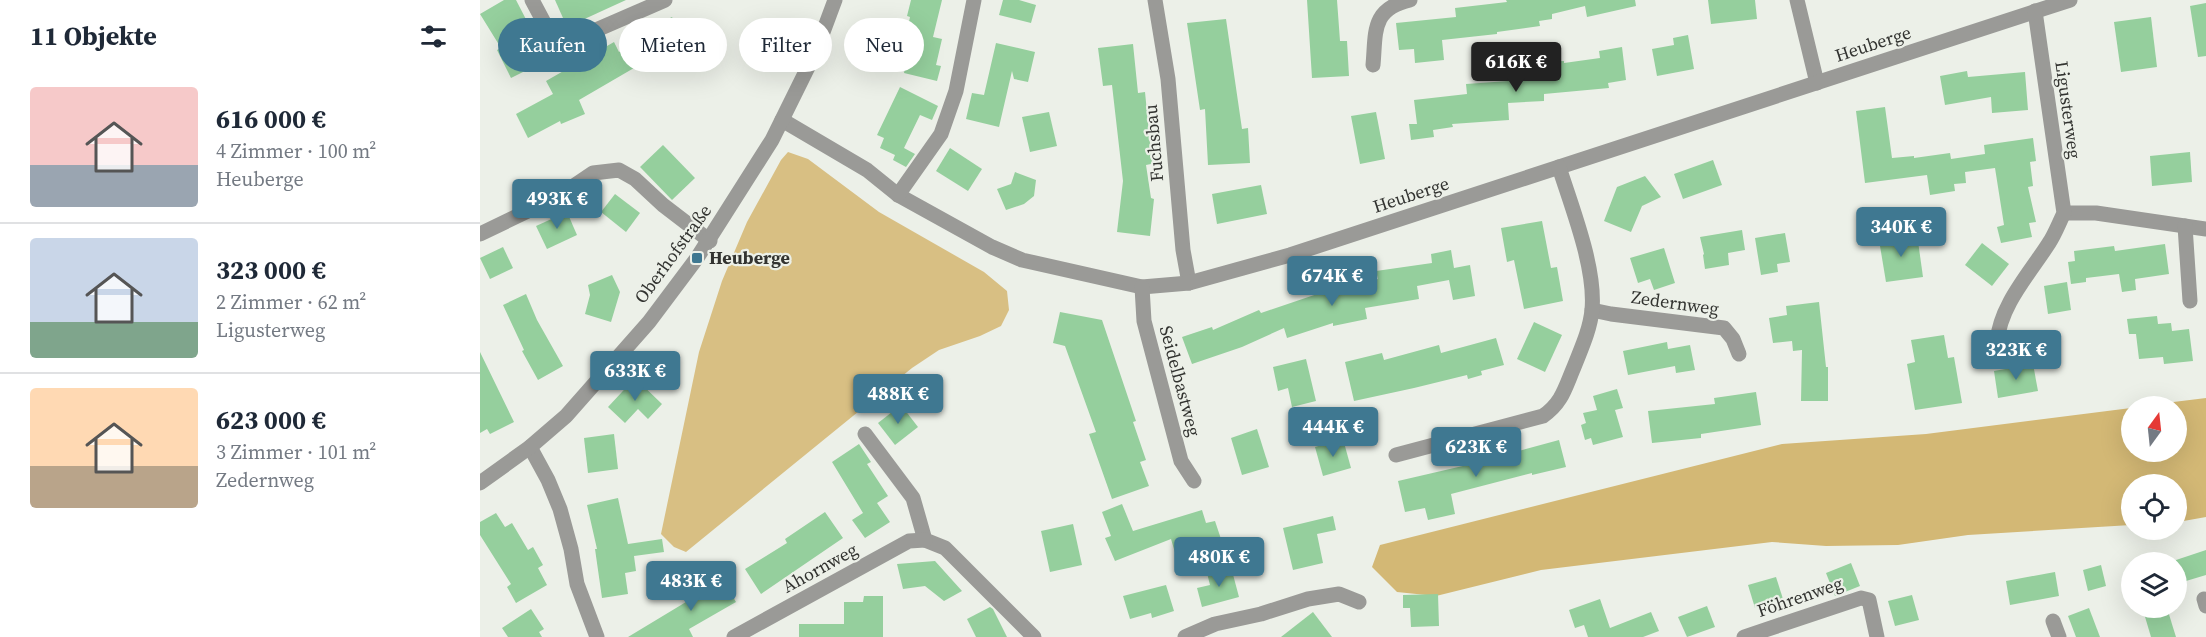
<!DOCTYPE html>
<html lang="de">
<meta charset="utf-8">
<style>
body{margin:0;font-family:"Source Serif 4",serif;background:#f6f6f7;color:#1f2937;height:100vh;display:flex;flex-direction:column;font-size:22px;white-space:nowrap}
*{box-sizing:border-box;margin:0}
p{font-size:20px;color:#747a83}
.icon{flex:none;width:33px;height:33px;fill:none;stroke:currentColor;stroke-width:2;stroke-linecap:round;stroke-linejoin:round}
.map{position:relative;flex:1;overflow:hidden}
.panel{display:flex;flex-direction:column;background:#fff;width:480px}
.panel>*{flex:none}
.top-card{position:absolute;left:18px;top:18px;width:570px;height:54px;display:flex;gap:12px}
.needle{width:39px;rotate:15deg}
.tools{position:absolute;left:1641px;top:396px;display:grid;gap:12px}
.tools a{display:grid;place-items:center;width:66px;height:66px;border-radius:50%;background:#fff;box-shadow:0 6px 24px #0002;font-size:30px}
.price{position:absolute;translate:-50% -51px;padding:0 14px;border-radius:6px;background:#3f7891;color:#fff;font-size:20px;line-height:39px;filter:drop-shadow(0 2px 3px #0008)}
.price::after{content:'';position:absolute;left:50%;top:36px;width:18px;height:14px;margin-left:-9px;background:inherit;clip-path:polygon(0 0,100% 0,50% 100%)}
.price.current{background:#222;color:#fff}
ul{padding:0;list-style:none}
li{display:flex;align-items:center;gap:18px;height:150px;padding:0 30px}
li+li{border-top:2px solid #e0e1e3}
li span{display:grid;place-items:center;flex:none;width:168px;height:120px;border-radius:6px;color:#555}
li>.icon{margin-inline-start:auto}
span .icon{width:72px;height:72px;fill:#fffc;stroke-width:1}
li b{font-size:26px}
h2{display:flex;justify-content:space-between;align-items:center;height:72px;padding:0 30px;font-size:26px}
.pill{padding:0 21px;border-radius:27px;background:#fff;box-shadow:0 6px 24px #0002;font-size:21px;line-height:54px}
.pill.current{background:#3f7891;color:#fff}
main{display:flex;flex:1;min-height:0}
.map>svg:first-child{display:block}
</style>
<main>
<section class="panel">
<h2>11 Objekte<svg class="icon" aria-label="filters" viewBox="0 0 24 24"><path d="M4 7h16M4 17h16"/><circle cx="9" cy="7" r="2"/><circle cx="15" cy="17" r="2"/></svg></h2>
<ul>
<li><span style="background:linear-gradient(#f6c9c9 65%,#9aa5b1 0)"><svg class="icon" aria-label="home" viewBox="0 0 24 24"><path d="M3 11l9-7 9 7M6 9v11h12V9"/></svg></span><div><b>616 000 €</b><p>4 Zimmer · 100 m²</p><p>Heuberge</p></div></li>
<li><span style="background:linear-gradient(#c9d6e8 70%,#7fa58c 0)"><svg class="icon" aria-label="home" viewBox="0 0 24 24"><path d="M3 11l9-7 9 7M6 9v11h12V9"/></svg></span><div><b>323 000 €</b><p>2 Zimmer · 62 m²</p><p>Ligusterweg</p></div></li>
<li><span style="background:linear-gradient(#ffd9b3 65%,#b9a48a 0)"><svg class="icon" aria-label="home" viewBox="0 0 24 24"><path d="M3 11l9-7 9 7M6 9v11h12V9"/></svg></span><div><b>623 000 €</b><p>3 Zimmer · 101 m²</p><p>Zedernweg</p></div></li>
</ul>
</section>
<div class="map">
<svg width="1726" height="637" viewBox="0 0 1726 637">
<rect width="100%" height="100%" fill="#ecf0e8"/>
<polygon fill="#d8bf83" points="308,152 328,159 399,212 504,272 527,291 529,310 521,326 500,336 459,350 432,368 206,552 194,547 181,534 219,352 242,281 267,222 301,160"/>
<polygon fill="#d3b875" points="1726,398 1726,517 1698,522 1697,523 1696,484 1652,484 1651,525 1488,535 1418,545 1346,546 1292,542 1061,570 956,596 917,592 892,567 900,545 1302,444 1446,434 1651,408 1652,452 1696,452 1696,406 1661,406"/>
<g fill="#95cf9d">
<polygon points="24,0 36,0 67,60 31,78 17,50 21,48 0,14"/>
<polygon points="75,0 146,0 87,27"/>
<polygon points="431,0 462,0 453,37 462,39 456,65 461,66 457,81 424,73 431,38 426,36 430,17 427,16"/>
<polygon points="523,0 539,0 556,5 551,23 519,15"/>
<polygon points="827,0 857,0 860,41 867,41 869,76 832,78"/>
<polygon points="1026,0 1155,0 1156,6 1107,17 1105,6 1072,14 1072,19 1059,21 1060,26 1017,32 1017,34 962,40 964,60 935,63 934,49 919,50 916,23 976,17 975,8 1027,2"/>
<polygon points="1228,0 1275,0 1277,19 1231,24"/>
<polygon points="1726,3 1726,56 1718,57 1710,6"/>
<polygon points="192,17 203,40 187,48 190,53 167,64 166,61 99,100 105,114 81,124 80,121 48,138 36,114 73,94 66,81 134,42 139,52 171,37 168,29"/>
<polygon points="1671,17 1677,67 1641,72 1634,22"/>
<polygon points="746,19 762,129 768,128 770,163 728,165 725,109 720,110 707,23"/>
<polygon points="1208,35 1214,69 1177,76 1172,49 1194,45 1193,38"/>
<polygon points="516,43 555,52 548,82 534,79 532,71 519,127 486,119 492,93 504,95"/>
<polygon points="653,44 658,93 665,92 670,143 673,142 676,163 666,165 671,198 674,199 670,236 637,232 643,181 632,85 623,86 618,48"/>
<polygon points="1142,47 1146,80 1128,83 1129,88 1064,94 1064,101 1028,103 1029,120 972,124 973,127 953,130 954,137 931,140 929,124 937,124 934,100 987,94 986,84 1042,80 1041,72 1059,71 1059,62 1084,61 1084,63 1120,58 1119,51"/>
<polygon points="1487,71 1488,77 1545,72 1548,110 1512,113 1511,97 1465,105 1460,76"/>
<polygon points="420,87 458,106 452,120 440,115 424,148 435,154 426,167 413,160 415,155 400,148 404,138 397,135"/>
<polygon points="1405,107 1412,158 1434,156 1434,158 1470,153 1471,159 1505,154 1504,145 1553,138 1556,161 1550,162 1553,186 1548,187 1556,222 1549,223 1552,237 1521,243 1517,227 1524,225 1515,168 1485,172 1486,183 1474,184 1475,191 1450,195 1447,175 1385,183 1376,111"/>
<polygon points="569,112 577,146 550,152 542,117"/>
<polygon points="896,112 905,159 880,164 871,116"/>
<polygon points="183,145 215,178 192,200 160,167"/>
<polygon points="470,148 502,169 488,191 456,171"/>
<polygon points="1710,152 1712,182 1672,186 1670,156"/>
<polygon points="1233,160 1242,185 1203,199 1194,174"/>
<polygon points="535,172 556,180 554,196 544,204 526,210 517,189 531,184"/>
<polygon points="1165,176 1181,197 1162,206 1151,232 1124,221 1137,187"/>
<polygon points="781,185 787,214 737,224 732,194"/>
<polygon points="135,194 160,213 146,232 121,212"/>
<polygon points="87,212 97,235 67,249 56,226"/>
<polygon points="1062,221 1071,268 1077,267 1083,301 1044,309 1034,260 1027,262 1021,228"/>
<polygon points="1262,230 1265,250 1248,253 1249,265 1225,269 1223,255 1224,254 1220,237"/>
<polygon points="1305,233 1310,262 1297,264 1298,272 1281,275 1275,238"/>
<polygon points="1437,234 1443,277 1406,282 1399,240"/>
<polygon points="1502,243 1529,264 1512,286 1485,265"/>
<polygon points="1685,244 1689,274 1655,279 1656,290 1642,292 1639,274 1606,278 1606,282 1591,284 1588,262 1595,261 1594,251 1634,246 1635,251"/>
<polygon points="23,247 33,268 10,279 0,258"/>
<polygon points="1184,248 1195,283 1174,290 1170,279 1158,283 1150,258"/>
<polygon points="971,250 974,268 990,265 995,296 973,300 969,280 937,286 939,299 885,308 887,319 853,326 853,323 807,338 804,328 762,347 712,364 702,337 732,327 733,330 779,310 781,313 846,291 898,279 896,271 952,263 951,254"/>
<polygon points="132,275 140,292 131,322 105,314 110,295 108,285"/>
<polygon points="1587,282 1591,310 1568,314 1564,286"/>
<polygon points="46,294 57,320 83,366 58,380 42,351 44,350 23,305"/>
<polygon points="1339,302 1346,367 1348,367 1348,401 1321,401 1322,350 1313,351 1312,341 1293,343 1289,318 1307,315 1306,306"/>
<polygon points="580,312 622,320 656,421 653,422 666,460 660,462 669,486 632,499 609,434 616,432 585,346 573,343"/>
<polygon points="1677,316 1678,324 1691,323 1692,331 1709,329 1713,361 1684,364 1683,357 1659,359 1656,334 1649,334 1647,319"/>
<polygon points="1054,322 1082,335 1065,372 1037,359"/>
<polygon points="1464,335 1468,358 1474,357 1482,403 1435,410 1427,364 1435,362 1431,340"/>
<polygon points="1016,338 1024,365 1001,371 1002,375 988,379 987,375 934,388 874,401 865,362 902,353 904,360 959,345 961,353"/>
<polygon points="1187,342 1188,349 1210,345 1215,370 1196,373 1195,366 1148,375 1143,351"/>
<polygon points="0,352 34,422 10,434 7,429 0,433"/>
<polygon points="826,359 836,401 812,407 808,388 798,391 793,367"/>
<polygon points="1553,364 1558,391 1518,398 1514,371"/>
<polygon points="155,378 182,404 168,419 158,409 145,423 128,407"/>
<polygon points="1137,389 1143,408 1135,410 1143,437 1113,445 1111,438 1105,440 1101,425 1106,423 1103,413 1117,410 1113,396"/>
<polygon points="1276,392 1281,425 1221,434 1221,438 1172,443 1168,411 1235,404 1234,398"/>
<polygon points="421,405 438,427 415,445 398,423"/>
<polygon points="777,429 789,467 762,475 751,438"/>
<polygon points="134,434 138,469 108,473 104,438"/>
<polygon points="863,439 871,468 843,476 835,447"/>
<polygon points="1079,440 1086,467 1052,475 1052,473 971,494 975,514 948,520 945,508 925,512 918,481 987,465"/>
<polygon points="379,444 391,462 387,464 408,496 397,503 410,522 385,538 372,520 383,513 352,462"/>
<polygon points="138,498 148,544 182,539 184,552 154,556 156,571 145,573 148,594 122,598 115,549 117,549 107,505"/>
<polygon points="642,504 653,531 722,510 726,523 735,521 742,542 696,556 691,539 635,561 625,538 631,536 622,512"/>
<polygon points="345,512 363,538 281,594 265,569 307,543 305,539"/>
<polygon points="16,513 25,527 32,523 48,550 53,547 63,565 58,568 67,585 36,603 27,587 31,584 0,535 0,522"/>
<polygon points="853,516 856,530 837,534 843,563 813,570 803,528"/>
<polygon points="593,524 602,565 570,572 561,531"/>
<polygon points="1726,550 1726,575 1696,584 1696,560"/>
<polygon points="455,561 482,591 464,601 445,586 423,589 417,564"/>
<polygon points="1371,563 1380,586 1355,596 1346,573"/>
<polygon points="1621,565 1626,586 1608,591 1603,570"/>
<polygon points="751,567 759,597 722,607 717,588 730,585 727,573"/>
<polygon points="1575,572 1579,596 1530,605 1526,581"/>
<polygon points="241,577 256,602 209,629 213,637 148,637 206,602 203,598"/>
<polygon points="1296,577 1303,599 1275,608 1268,585"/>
<polygon points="686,585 694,611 672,618 671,613 650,619 643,596"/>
<polygon points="958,594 959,626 931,627 930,608 923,608 923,595"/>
<polygon points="1432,595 1439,620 1415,626 1408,601"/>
<polygon points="384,596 403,596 403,637 319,637 319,624 364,624 364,602 383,602"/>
<polygon points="1120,599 1130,628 1171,612 1179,631 1163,637 1108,637 1104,625 1095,628 1089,610"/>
<polygon points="1227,606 1235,627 1207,637 1198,617"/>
<polygon points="510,607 513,609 527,637 496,637 487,619"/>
<polygon points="1609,608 1620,637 1596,637 1588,616"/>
<polygon points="1671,608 1687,608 1696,637 1671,637 1663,610"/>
<polygon points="51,609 64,629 59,632 62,637 28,637 22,628"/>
<polygon points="833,612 852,637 801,637"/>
</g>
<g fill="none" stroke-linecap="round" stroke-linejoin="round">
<g stroke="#9a9a97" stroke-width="15">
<polyline points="52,0 77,47 185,0"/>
<polyline points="675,0 688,79 703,250 709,283"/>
<polyline points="1317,0 1337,83"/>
<path d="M 893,65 C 896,32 891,9 930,0"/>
<polyline points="302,120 387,170 418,195 512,247 542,260 662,287 709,283 810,255 1590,0"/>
<polyline points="418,195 461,134 476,91 494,0"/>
<polyline points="1584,213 1616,213 1726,229"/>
<polyline points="1705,226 1710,301"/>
<polyline points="0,234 79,196 113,173 139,170 155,179 183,205 230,241"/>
<polyline points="662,287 664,321 701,461 714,481"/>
<polyline points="1112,310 1131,314 1244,328 1253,339 1259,354"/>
<path d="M 1517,342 C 1520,305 1550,273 1569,243 C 1575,234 1579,223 1584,213 L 1555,11"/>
<polyline points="385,434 433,498 445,540 465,548 554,637"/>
<polyline points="50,447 68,480 80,509 91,549 97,584 117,637"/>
<path d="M 916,455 L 1063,416 C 1082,403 1085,388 1094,367 C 1101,349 1110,330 1112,310 C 1116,268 1092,208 1079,167"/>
<polyline points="0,483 50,447 86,416 169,322 217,258 292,140 336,51 355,0"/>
<polyline points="1724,599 1726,606"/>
<polyline points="1573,621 1579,637"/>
<polyline points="254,637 429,541 445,540"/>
<polyline points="705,637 735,624 781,614 828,599 859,594 879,602"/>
<polyline points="1264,637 1381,598 1389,600 1397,637"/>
</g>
</g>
<rect fill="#3f7891" stroke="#ecf0e8" stroke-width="2" x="211" y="252" width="12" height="12" rx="3"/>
<g text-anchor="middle" stroke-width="4.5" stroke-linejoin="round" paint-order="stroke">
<g font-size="18" fill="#323330" stroke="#ecf0e8">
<text transform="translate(1393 44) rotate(-18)" y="6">Heuberge</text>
<text transform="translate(1588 110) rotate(82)" y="6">Ligusterweg</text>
<text transform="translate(674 143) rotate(-95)" y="6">Fuchsbau</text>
<text transform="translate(931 195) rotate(-18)" y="6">Heuberge</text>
<text transform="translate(193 254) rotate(-54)" y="6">Oberhofstraße</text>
<text transform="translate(1195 303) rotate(8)" y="6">Zedernweg</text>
<text transform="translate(700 381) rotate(75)" y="6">Seidelbastweg</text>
<text transform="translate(340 568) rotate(-29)" y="6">Ahornweg</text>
<text transform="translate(1320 597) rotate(-19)" y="6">Föhrenweg</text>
</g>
<g font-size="18" font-weight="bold" fill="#323330" stroke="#ecf0e8" text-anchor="start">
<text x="229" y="264">Heuberge</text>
</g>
</g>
</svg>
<div class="tools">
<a><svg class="needle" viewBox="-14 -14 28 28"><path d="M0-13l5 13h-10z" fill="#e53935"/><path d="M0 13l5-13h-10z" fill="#747a83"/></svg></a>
<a><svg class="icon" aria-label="locate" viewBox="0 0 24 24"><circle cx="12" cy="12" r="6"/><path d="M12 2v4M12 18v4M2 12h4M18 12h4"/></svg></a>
<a><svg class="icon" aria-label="layers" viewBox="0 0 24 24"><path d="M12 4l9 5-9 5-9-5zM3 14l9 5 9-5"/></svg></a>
</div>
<b class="price current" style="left:1036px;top:93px">616K €</b>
<b class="price" style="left:77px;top:230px">493K €</b>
<b class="price" style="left:1421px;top:258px">340K €</b>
<b class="price" style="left:852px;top:307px">674K €</b>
<b class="price" style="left:1536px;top:381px">323K €</b>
<b class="price" style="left:155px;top:402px">633K €</b>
<b class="price" style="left:418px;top:425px">488K €</b>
<b class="price" style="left:853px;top:458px">444K €</b>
<b class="price" style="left:996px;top:478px">623K €</b>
<b class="price" style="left:739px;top:588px">480K €</b>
<b class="price" style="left:211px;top:612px">483K €</b>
<div class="top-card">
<a class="pill current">Kaufen</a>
<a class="pill">Mieten</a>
<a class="pill">Filter</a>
<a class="pill">Neu</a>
</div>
</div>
</main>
